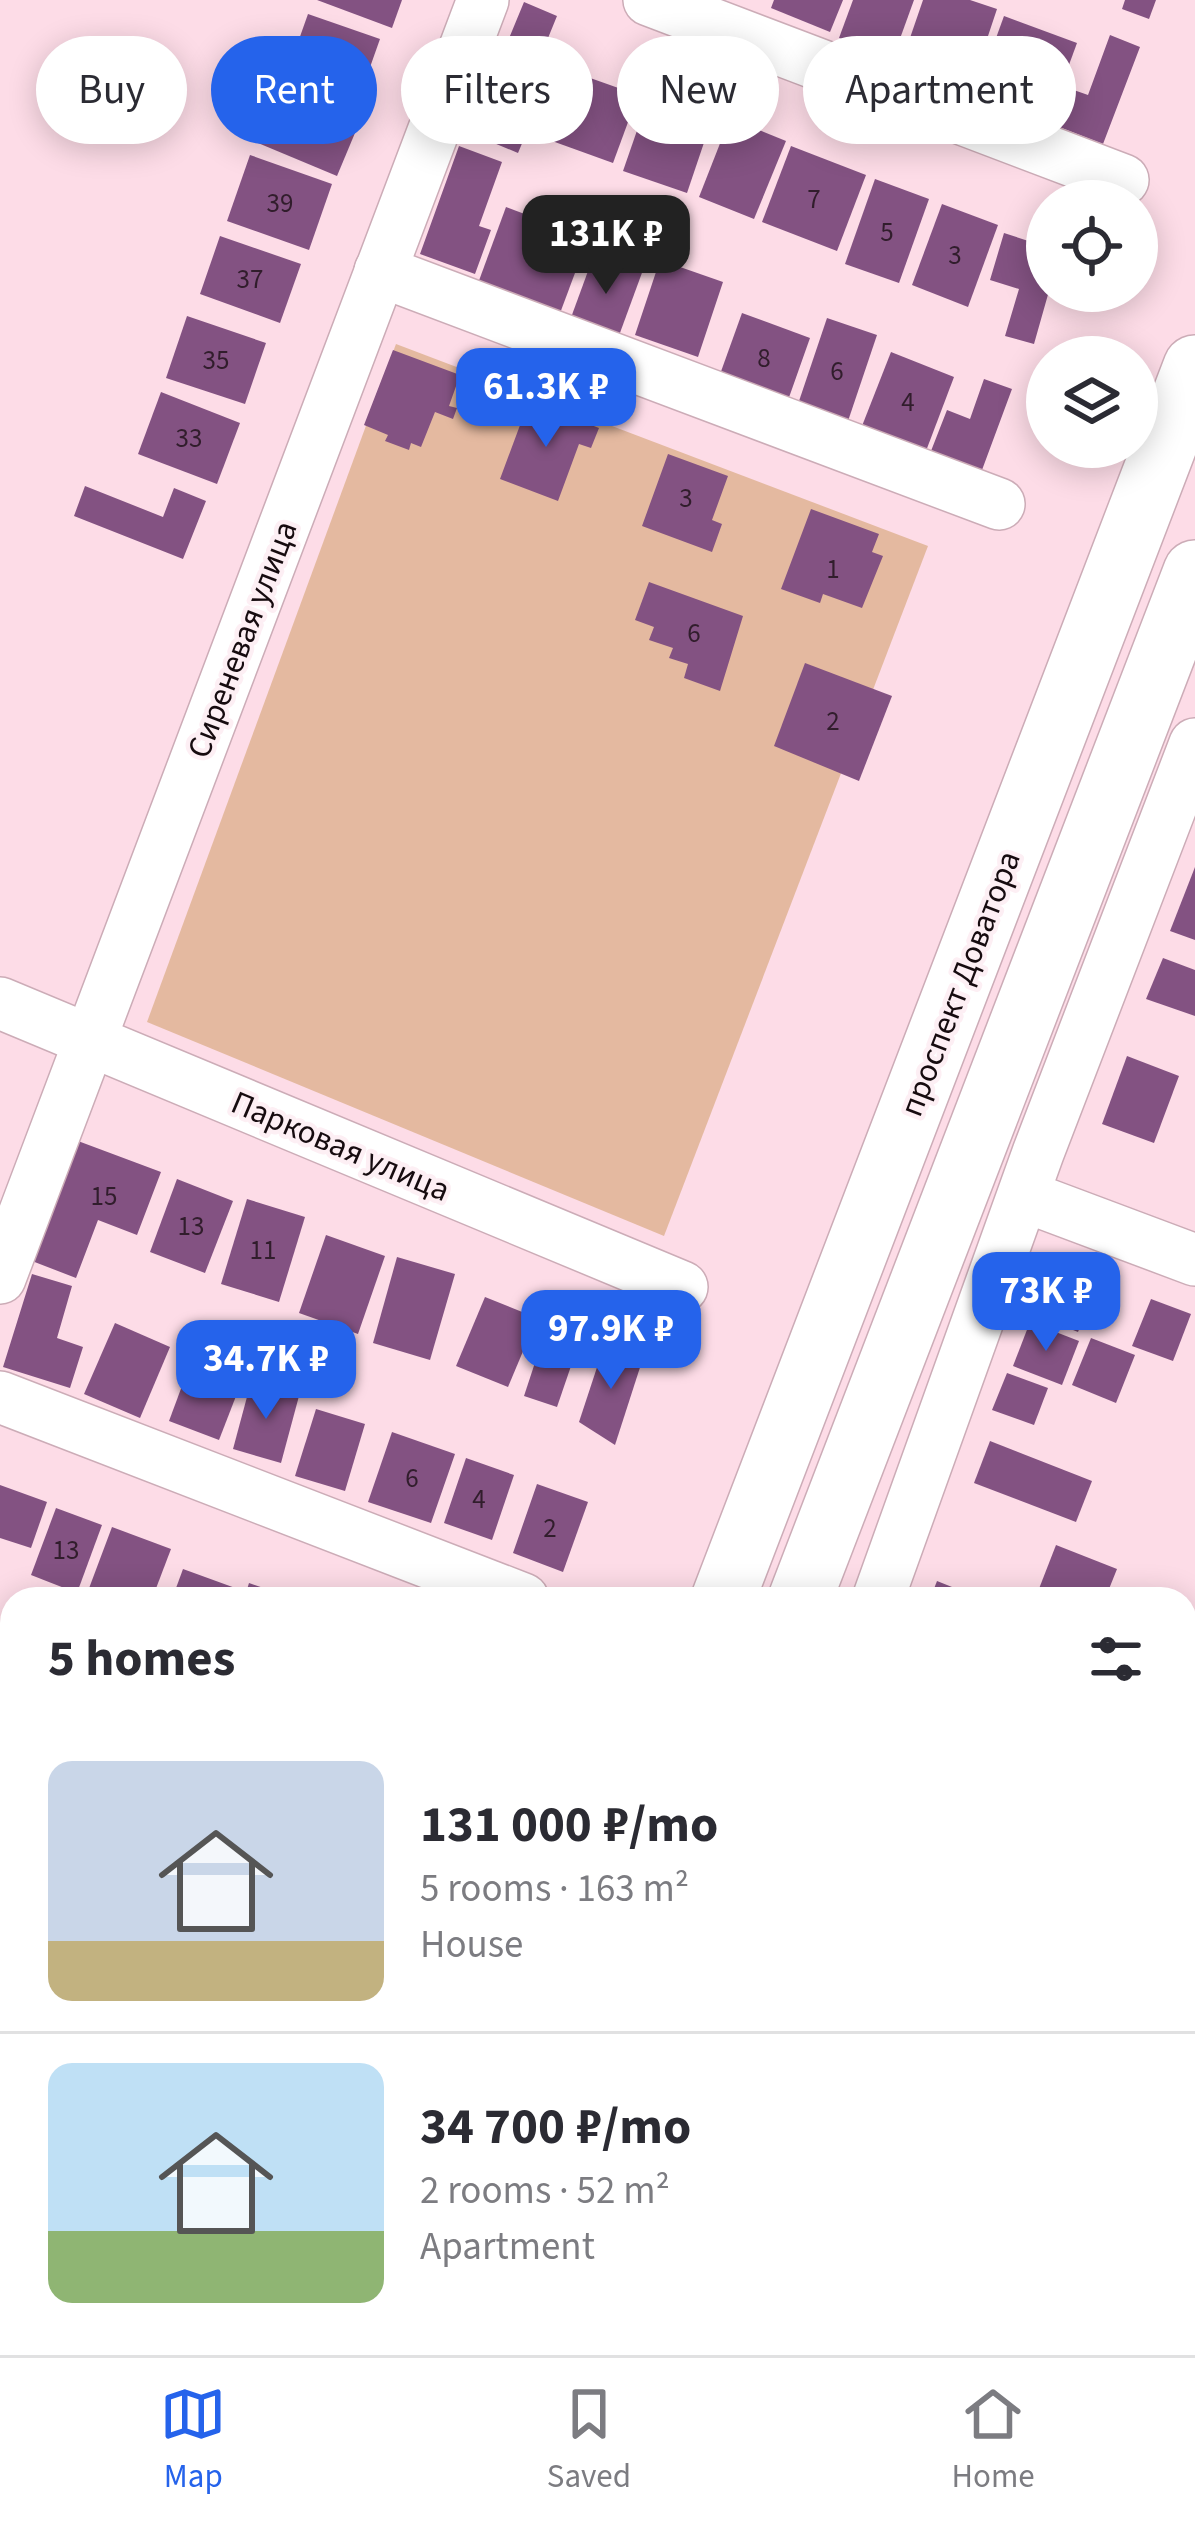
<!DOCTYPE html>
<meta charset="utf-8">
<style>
body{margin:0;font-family:"Source Sans 3",sans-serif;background:#f7f7f7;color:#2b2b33;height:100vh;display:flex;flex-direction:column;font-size:45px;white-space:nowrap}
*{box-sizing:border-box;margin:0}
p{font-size:39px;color:#7c7c81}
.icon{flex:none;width:66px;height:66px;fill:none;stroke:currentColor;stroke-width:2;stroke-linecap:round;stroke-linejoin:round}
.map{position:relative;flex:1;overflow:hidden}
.drawer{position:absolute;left:0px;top:1587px;width:1197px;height:768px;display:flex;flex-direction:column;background:#fff;border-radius:36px 36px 0 0;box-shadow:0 6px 30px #0003}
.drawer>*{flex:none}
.guide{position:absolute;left:36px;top:36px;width:1125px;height:108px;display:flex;gap:24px}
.fabs{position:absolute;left:1026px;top:180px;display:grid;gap:24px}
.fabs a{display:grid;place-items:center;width:132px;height:132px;border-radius:50%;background:#fff;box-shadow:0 6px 30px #0003;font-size:60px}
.price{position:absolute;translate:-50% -102px;padding:0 27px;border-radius:24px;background:#2563eb;color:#fff;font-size:39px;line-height:78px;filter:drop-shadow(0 3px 6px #0008)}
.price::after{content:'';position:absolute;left:50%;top:72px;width:36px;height:27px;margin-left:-18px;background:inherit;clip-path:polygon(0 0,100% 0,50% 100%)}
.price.current{background:#222;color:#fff}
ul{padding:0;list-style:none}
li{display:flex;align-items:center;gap:36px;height:300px;padding:0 48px}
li+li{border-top:3px solid #e1e1e2}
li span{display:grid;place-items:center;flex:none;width:336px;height:240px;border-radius:24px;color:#555}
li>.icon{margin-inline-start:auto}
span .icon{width:144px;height:144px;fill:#fffc;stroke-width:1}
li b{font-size:51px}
h2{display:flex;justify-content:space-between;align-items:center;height:144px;padding:0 48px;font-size:51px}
.chip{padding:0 42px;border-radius:54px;background:#fff;box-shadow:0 6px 30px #0003;font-size:42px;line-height:108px}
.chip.current{background:#2563eb;color:#fff}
.dock{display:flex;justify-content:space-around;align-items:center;height:168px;border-top:3px solid #e1e1e2;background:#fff;font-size:33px;color:#7c7c81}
.dock a{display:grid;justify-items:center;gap:6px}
.dock .current{color:#2563eb}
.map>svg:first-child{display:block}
</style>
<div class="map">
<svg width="1195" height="2355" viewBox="0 0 1195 2355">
<rect width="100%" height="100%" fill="#fddce7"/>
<polygon fill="#e4b9a0" points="396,344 928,546 664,1236 147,1022"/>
<g fill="#835282">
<polygon points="317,0 402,0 392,28"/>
<polygon points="774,0 843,0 830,32 771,8"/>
<polygon points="853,0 914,0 893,58 839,38"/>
<polygon points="923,0 970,0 997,9 970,90 900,67"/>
<polygon points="1125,0 1156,0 1149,19 1122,9"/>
<polygon points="524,2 557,16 524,97 539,103 518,153 470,133"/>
<polygon points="308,14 380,39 357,104 285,79"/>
<polygon points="1004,16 1077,43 1048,122 975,96"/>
<polygon points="1110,35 1140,47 1103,144 1054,125 1068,88 1088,95"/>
<polygon points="565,69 638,95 613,163 541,137"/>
<polygon points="280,88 360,121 337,176 258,143"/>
<polygon points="650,93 713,116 687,193 623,171"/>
<polygon points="730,118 786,141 754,219 699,197"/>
<polygon points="459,146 502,162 479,226 491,230 475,274 420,254"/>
<polygon points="791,146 866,175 837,251 762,222"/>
<polygon points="250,155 332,184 309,250 227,221"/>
<polygon points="875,179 929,199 899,283 845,264"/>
<polygon points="942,204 998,225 968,307 912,285"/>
<polygon points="506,207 588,238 559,316 477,286"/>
<polygon points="1004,233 1047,247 1049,291 1034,344 1005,336 1019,289 990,280"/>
<polygon points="220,236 301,264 280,323 200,294"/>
<polygon points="595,252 643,270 617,341 569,323"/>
<polygon points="660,260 723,282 698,357 635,335"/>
<polygon points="742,313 810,338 787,403 719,377"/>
<polygon points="187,316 266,343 245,404 166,378"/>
<polygon points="827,318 877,335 847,424 797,407"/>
<polygon points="393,350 460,375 449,406 457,408 453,419 435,412 421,447 411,443 409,450 385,441 388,435 364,425"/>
<polygon points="891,352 954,377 926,451 862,426"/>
<polygon points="984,379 1012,389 982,470 931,451 947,410 970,419"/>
<polygon points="161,392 240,423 217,484 138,454"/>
<polygon points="529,401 599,428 591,448 579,444 558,501 500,479"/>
<polygon points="668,454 728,476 712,520 722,524 712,552 642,526"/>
<polygon points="85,486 163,517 174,488 206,501 183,559 74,516"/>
<polygon points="811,509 879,534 872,552 883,556 862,608 823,594 820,603 781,589"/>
<polygon points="649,582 743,616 720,691 684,678 688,664 669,658 673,648 649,640 654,627 635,620"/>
<polygon points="805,663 892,696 859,781 774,746"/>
<polygon points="1195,867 1195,940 1170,931"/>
<polygon points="1163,958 1195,970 1195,1016 1146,999"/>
<polygon points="1127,1056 1179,1076 1154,1143 1102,1124"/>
<polygon points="78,1141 161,1172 137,1235 98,1220 76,1278 32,1261"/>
<polygon points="177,1179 233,1201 205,1273 150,1252"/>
<polygon points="247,1199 305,1217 279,1302 221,1284"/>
<polygon points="326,1235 385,1256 358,1334 299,1313"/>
<polygon points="397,1257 455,1274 430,1360 373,1343"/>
<polygon points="1052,1264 1098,1282 1078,1332 1033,1314"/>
<polygon points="32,1274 72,1286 57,1338 83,1347 70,1388 3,1367"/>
<polygon points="485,1297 537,1318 508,1387 456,1366"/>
<polygon points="1151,1299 1191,1314 1173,1361 1132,1346"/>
<polygon points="550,1317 584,1328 557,1407 524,1396"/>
<polygon points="1030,1322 1079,1341 1062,1385 1013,1366"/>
<polygon points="115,1323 170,1347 140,1418 84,1394"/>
<polygon points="1091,1338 1135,1355 1116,1403 1072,1385"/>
<polygon points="605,1343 644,1355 615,1445 579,1422"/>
<polygon points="192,1359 243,1378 219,1440 169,1421"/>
<polygon points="1007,1373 1048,1388 1034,1425 992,1410"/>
<polygon points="251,1382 299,1396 281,1463 233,1449"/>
<polygon points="316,1409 365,1424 345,1491 295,1476"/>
<polygon points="392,1432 455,1454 431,1523 368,1502"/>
<polygon points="990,1441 1092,1481 1076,1522 974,1483"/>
<polygon points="466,1458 514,1475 492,1540 444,1523"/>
<polygon points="537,1484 588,1502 563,1572 513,1553"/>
<polygon points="0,1485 47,1502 31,1548 0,1538"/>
<polygon points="56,1508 102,1525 77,1593 31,1575"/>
<polygon points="112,1527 171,1549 152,1599 85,1599"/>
<polygon points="1056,1545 1117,1569 1105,1599 1035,1599"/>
<polygon points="183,1569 238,1589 235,1599 172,1599"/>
<polygon points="937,1581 982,1599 930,1599"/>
<polygon points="249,1583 293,1598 293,1599 244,1599"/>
<polygon points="0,1659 12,1662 12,1738 0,1735"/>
<polygon points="0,1872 12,1875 12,1944 0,1941"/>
<polygon points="1185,1929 1195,1933 1195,2000 1185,1997"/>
<polygon points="1185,1999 1195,2003 1195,2048 1185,2044"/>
<polygon points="0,2029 12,2034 9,2104 0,2101"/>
<polygon points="1185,2066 1195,2070 1195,2092 1185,2117"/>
<polygon points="0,2245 12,2250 12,2274 0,2304"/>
<polygon points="59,2343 111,2343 106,2355 54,2355"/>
<polygon points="131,2343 203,2343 198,2355 127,2355"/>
<polygon points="208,2343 267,2343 262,2355 203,2355"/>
<polygon points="648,2343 691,2343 695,2345 691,2355 644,2355"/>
<polygon points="1003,2343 1054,2343 1049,2355"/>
</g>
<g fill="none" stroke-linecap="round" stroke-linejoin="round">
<g stroke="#ccacb7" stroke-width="54">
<g id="minor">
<polyline points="649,0 1123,180"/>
<polyline points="380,271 999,504"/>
<polyline points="0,1003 682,1287"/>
<polyline points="1024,1196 1195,1260"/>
<polyline points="0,1278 483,0"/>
<polyline points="0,1397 523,1599"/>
<polyline points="878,1599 1038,1153 1195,744"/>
<polyline points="0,1769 12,1773"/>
<polyline points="0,2154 12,2159"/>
<polyline points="1185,2317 1195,2289"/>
<polyline points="599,2355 603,2343"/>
</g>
</g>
<g stroke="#ccacb7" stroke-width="66">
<g id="major">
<polyline points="723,1599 1195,367"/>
<polyline points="800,1599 1195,572"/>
<polyline points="434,2355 438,2343"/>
<polyline points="510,2355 515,2343"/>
</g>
</g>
<use href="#minor" stroke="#fff" stroke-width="51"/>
<use href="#major" stroke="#fff" stroke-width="63"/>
</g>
<g text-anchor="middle" stroke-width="9" stroke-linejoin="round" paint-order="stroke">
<g font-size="27" fill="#311d2c">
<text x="814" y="208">7</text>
<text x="280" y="212">39</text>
<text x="887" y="241">5</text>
<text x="955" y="264">3</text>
<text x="250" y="288">37</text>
<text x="764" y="367">8</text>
<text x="216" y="369">35</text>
<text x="837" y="380">6</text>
<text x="908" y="411">4</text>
<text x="189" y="447">33</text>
<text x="686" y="507">3</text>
<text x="833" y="578">1</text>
<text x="694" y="642">6</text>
<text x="833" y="730">2</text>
<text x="104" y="1205">15</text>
<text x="191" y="1235">13</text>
<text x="263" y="1259">11</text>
<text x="412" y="1487">6</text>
<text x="479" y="1508">4</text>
<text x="550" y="1537">2</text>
<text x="66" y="1559">13</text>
</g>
<g font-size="33" fill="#160b0f" stroke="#fdeff4">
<text transform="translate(241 639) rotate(-69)" y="12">Сиреневая улица</text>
<text transform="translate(959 983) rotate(-69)" y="12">проспект Доватора</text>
<text transform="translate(341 1145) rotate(23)" y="12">Парковая улица</text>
</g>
</g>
</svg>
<div class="fabs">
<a><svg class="icon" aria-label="locate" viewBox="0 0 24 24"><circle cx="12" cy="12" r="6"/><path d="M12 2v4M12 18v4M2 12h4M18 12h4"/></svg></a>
<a><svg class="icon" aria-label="layers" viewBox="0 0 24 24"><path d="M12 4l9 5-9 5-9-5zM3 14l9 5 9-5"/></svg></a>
</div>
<b class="price current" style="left:606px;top:297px">131K ₽</b>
<b class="price" style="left:546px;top:450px">61.3K ₽</b>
<b class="price" style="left:1046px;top:1354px">73K ₽</b>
<b class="price" style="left:611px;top:1392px">97.9K ₽</b>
<b class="price" style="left:266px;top:1422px">34.7K ₽</b>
<div class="guide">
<a class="chip">Buy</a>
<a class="chip current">Rent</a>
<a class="chip">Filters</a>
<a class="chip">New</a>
<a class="chip">Apartment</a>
</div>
<section class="drawer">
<h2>5 homes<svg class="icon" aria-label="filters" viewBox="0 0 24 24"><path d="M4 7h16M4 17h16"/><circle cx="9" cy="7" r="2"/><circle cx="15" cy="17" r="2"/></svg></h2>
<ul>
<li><span style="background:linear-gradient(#c9d6e8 75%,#c2b280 0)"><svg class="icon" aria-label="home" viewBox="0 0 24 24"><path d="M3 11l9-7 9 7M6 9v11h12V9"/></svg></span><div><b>131 000 ₽/mo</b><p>5 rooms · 163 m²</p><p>House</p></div></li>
<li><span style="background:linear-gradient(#bfe0f5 70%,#8fb573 0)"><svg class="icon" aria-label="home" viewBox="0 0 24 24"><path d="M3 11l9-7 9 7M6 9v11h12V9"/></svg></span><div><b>34 700 ₽/mo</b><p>2 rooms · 52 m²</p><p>Apartment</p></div></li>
</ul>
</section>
</div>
<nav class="dock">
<a class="current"><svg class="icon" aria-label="map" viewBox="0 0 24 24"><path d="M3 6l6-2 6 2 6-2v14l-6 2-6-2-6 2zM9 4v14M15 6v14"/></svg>Map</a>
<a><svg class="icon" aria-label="saved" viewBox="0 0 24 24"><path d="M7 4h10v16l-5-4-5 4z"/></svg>Saved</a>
<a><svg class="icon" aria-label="home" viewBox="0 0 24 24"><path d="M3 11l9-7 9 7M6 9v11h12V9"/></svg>Home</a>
</nav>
